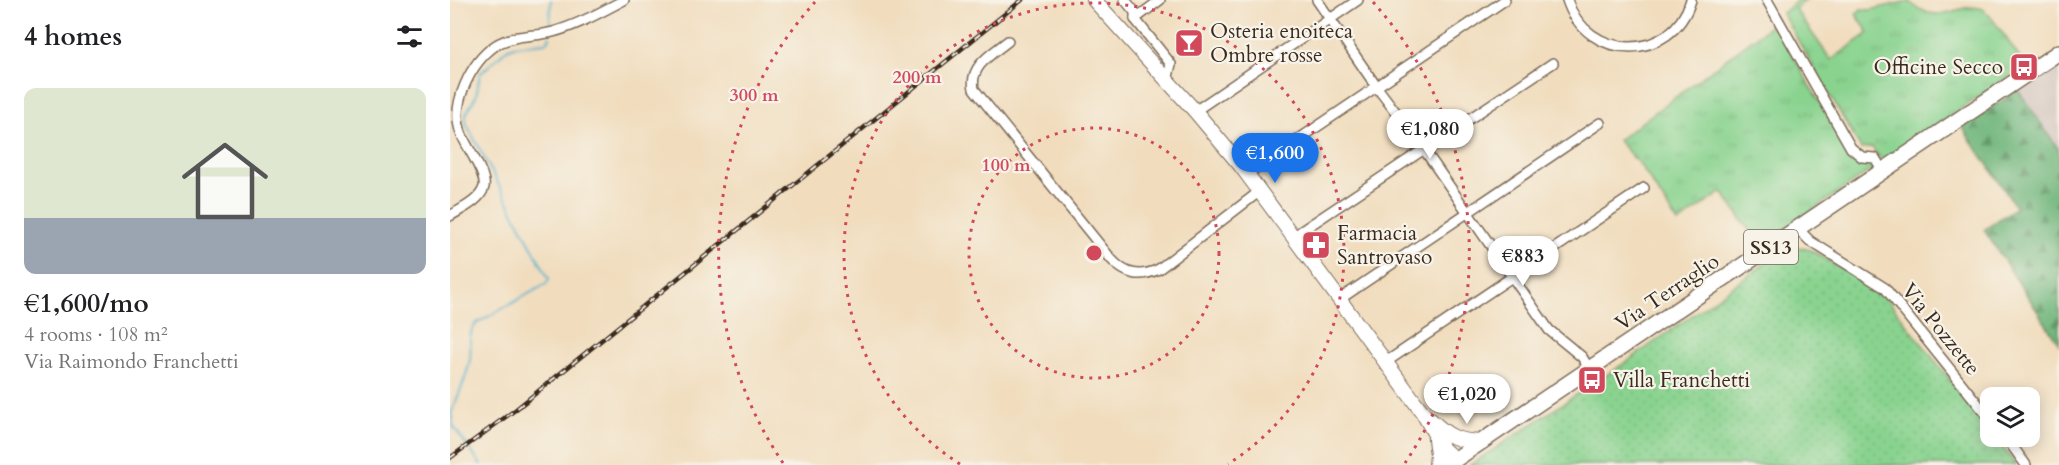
<!DOCTYPE html>
<meta charset="utf-8">
<style>
body{margin:0;font-family:Cardo,serif;background:#f2f2f2;color:#202124;height:100vh;display:flex;flex-direction:column;font-size:22px;white-space:nowrap}
*{box-sizing:border-box;margin:0}
p{font-size:20px;color:#757577}
.icon{flex:none;width:33px;height:33px;fill:none;stroke:currentColor;stroke-width:2;stroke-linecap:round;stroke-linejoin:round}
.map{position:relative;flex:1;overflow:hidden}
.side{display:flex;flex-direction:column;background:#fff;width:450px}
.side>*{flex:none}
.controls{position:absolute;left:1530px;top:387px;display:grid;gap:12px}
.controls a{display:grid;place-items:center;width:60px;height:60px;border-radius:12px;background:#fff;box-shadow:0 3px 15px #0003;font-size:30px}
.price{position:absolute;translate:-50% -51px;padding:0 14px;border-radius:21px;background:#fff;color:#222;font-size:20px;line-height:39px;filter:drop-shadow(0 2px 3px #0008)}
.price::after{content:'';position:absolute;left:50%;top:36px;width:18px;height:14px;margin-left:-9px;background:inherit;clip-path:polygon(0 0,100% 0,50% 100%)}
.price.selected{background:#1a73e8;color:#fff}
ul{padding:0;list-style:none}
li{display:grid;align-content:center;gap:12px;height:318px;padding:0 24px}
li span{display:grid;place-items:center;height:186px;border-radius:12px;color:#555}
li>.icon{margin-inline-start:auto}
span .icon{width:108px;height:108px;fill:#fffc;stroke-width:1}
li b{font-size:26px}
h2{display:flex;justify-content:space-between;align-items:center;height:72px;padding:0 24px;font-size:26px}
main{display:flex;flex:1;min-height:0}
.map>svg:first-child{display:block}
</style>
<main>
<section class="side">
<h2>4 homes<svg class="icon" aria-label="filters" viewBox="0 0 24 24"><path d="M4 7h16M4 17h16"/><circle cx="9" cy="7" r="2"/><circle cx="15" cy="17" r="2"/></svg></h2>
<ul>
<li><span style="background:linear-gradient(#dfe7d0 70%,#9aa5b1 0)"><svg class="icon" aria-label="home" viewBox="0 0 24 24"><path d="M3 11l9-7 9 7M6 9v11h12V9"/></svg></span><div><b>€1,600/mo</b><p>4 rooms · 108 m²</p><p>Via Raimondo Franchetti</p></div></li>
</ul>
</section>
<div class="map">
<svg width="1609" height="465" viewBox="0 0 1609 465">
<defs>
<pattern id="grass-tufts" width="24" height="20" patternUnits="userSpaceOnUse" patternTransform="scale(1.5)"><rect width="24" height="20" fill="#89d38f"/><path d="M3 7l-1-3M5 7V3M7 7l1-3M15 17l-1-3M17 17v-4M19 17l1-3" fill="none" stroke="#77b57b"/></pattern>
<pattern id="forest-firs" width="22" height="20" patternUnits="userSpaceOnUse" patternTransform="scale(1.5)"><rect width="22" height="20" fill="#6eb57a"/><path d="M5 1l3.5 6h-7zM16 11l3.5 6h-7z" fill="#5c9363"/></pattern>
<pattern id="park-dots" width="8" height="8" patternUnits="userSpaceOnUse" patternTransform="scale(1.5)"><rect width="8" height="8" fill="#89d38f"/><path d="M2 2h.1M6 6h.1" fill="none" stroke="#77b57b" stroke-width="1.8" stroke-linecap="round"/></pattern>
</defs>
<rect width="100%" height="100%" fill="#f7f3e8"/>
<filter id="ink" filterUnits="userSpaceOnUse"><feTurbulence type="fractalNoise" baseFrequency=".0167" numOctaves="2"/><feDisplacementMap in="SourceGraphic" scale="12" xChannelSelector="R" yChannelSelector="G"/><feConvolveMatrix kernelMatrix="1 2 1 2 8 2 1 2 1" color-interpolation-filters="sRGB"/></filter>
<filter id="wash" filterUnits="userSpaceOnUse"><feTurbulence type="fractalNoise" baseFrequency=".008" numOctaves="4" result="noise"/><feDisplacementMap in="SourceGraphic" scale="24" xChannelSelector="R" yChannelSelector="G"/><feGaussianBlur stdDeviation="1.35" result="paint"/><feColorMatrix in="noise" values="0 0 0 0 0 0 0 0 0 0 0 0 0 0 0 0 0 1.4 0 .05"/><feComposite in="paint" operator="in"/></filter>
<g filter="url(#wash)">
<rect width="100%" height="100%" fill="#f1ddbe"/>
<polygon fill="#cfc0ba" points="1609,61 1609,150 1568,90"/>
<g fill="url(#grass-tufts)" stroke="#627e56" stroke-width="1.5">
<path d="M 1348,0 L 1356,0 L 1345,9 L 1381,60 L 1419,33 L 1406,14 L 1411,9 L 1420,10 L 1458,1 C 1492,30 1507,0 1533,9 C 1543,16 1563,49 1572,61 L 1573,67 L 1433,162 L 1422,147 L 1411,149 L 1332,13 Z"/>
<polygon points="1324,23 1401,157 1421,162 1423,169 1310,245 1272,192 1228,223 1191,166 1168,140"/>
</g>
<polygon fill="url(#forest-firs)" stroke="#54704c" stroke-width="1.5" points="1568,90 1609,150 1609,344 1534,230 1566,207 1512,127"/>
<polygon fill="url(#park-dots)" stroke="#627e56" stroke-width="1.5" points="1341,245 1360,250 1430,290 1540,431 1540,436 1545,437 1566,465 1020,465 1175,363"/>
<g fill="none" stroke-linecap="round" stroke-linejoin="round">
<g stroke="#4caecb" stroke-width="2">
<polyline points="100,30 101,0"/>
<path d="M 31,465 L 3,426 L 1,413 C 8,396 17,378 20,359 C 22,346 16,334 27,323 L 96,284 L 99,279 L 20,131 L 16,123 L 16,114 L 26,96 L 30,74 L 57,49 L 64,46 L 95,43 L 98,41 L 100,36"/>
</g>
</g>
</g>
<g filter="url(#ink)">
<g fill="none" stroke-linecap="round" stroke-linejoin="round">
<g stroke="#7b6956" stroke-width="12">
<g id="street">
<polyline points="675,0 685,12 685,19"/>
<polyline points="710,0 685,19 721,64 717,81"/>
<polyline points="867,0 926,86 973,148 1099,330 1132,357 1140,370"/>
<path d="M 1117,0 C 1137,62 1222,63 1241,0"/>
<polyline points="1317,0 1401,148 1412,157 1425,158 1433,171"/>
<path d="M 558,41 C 542,54 519,66 524,89 L 662,260 C 676,275 690,278 709,269 L 810,191"/>
<polyline points="745,111 908,0"/>
<polyline points="797,174 1055,0"/>
<path d="M 0,216 C 11,209 30,201 34,187 C 37,174 16,147 11,133 C 0,104 21,62 46,45 C 63,34 84,37 103,32 C 128,25 151,12 174,0"/>
<polyline points="1348,229 1360,241 1435,288 1540,419"/>
<polyline points="844,236 1103,63"/>
<polyline points="890,299 1150,123"/>
<polyline points="936,362 1194,188"/>
<polyline points="1555,436 1576,465"/>
</g>
</g>
<g stroke="#7b6956" stroke-width="16">
<g id="secondary">
<polyline points="644,0 745,111 791,166 973,413 993,449 1005,460"/>
<path d="M 981,420 C 999,437 1007,441 1032,442"/>
<polyline points="985,439 987,455 986,465"/>
</g>
</g>
<g stroke="#7b6956" stroke-width="18">
<polyline id="primary" points="997,465 1609,52"/>
</g>
<use href="#street" stroke="#fff" stroke-width="9"/>
<use href="#secondary" stroke="#fff" stroke-width="14"/>
<use href="#primary" stroke="#fff" stroke-width="15"/>
<g stroke="#3b2a1e" stroke-width="4.5">
<polyline id="rail" points="0,458 65,410 572,0"/>
</g>
<use href="#rail" stroke="#f7f3e8" stroke-width="2" stroke-dasharray="7" stroke-linecap="butt"/>
</g>
</g>
<g fill="none" stroke="#d1495b" stroke-width="3" stroke-dasharray="3 6">
<circle cx="644" cy="253" r="125"/>
<path d="M510 464A250 250 0 1 1 778 464"/>
<path d="M333 463A375 375 0 0 1 365 2M923 2A375 375 0 0 1 955 463"/>
</g>
<defs>
<g id="bar-square" transform="scale(1.5)"><rect x="-9" y="-9" width="18" height="18" rx="4" fill="#d1495b" stroke="#f7f3e8"/><path d="M-6-5H6L.8 .8V4.5H3.5V6h-7V4.5H-.8V.8Z" fill="#fff"/></g>
<g id="bus-square" transform="scale(1.5)"><rect x="-9" y="-9" width="18" height="18" rx="4" fill="#d1495b" stroke="#f7f3e8"/><path d="M-5-6H5V4H4V6H2V4H-2V6H-4V4H-5ZM-3.5-4V0h7V-4ZM-3.5 1.2v1.5H-2V1.2ZM2 1.2v1.5H3.5V1.2Z" fill="#fff"/></g>
<g id="pharmacy-square" transform="scale(1.5)"><rect x="-9" y="-9" width="18" height="18" rx="4" fill="#d1495b" stroke="#f7f3e8"/><path d="M-2-6h4v4h4v4h-4v4h-4v-4h-4v-4h4Z" fill="#fff"/></g>
</defs>
<g fill-rule="evenodd">
<use href="#bar-square" x="739" y="43"/>
<use href="#bus-square" x="1574" y="67"/>
<use href="#pharmacy-square" x="866" y="245"/>
<use href="#bus-square" x="1142" y="380"/>
</g>
<g text-anchor="middle" stroke-width="4.5" stroke-linejoin="round" paint-order="stroke">
<rect fill="#f7f3e8" stroke="#73665b" stroke-width="1.5" x="1294" y="230" width="54" height="34" rx="4.5"/>
<g font-size="20" font-weight="bold" fill="#3b2a1e">
<text x="1321" y="254">SS13</text>
</g>
<g font-size="21" fill="#3b2a1e" stroke="#f7f3e8" text-anchor="start">
<text x="760" y="38">Osteria enoiteca<tspan x="760" dy="24">Ombre rosse</tspan></text>
<text x="1553" y="74" text-anchor="end">Officine Secco</text>
<text x="887" y="240">Farmacia<tspan x="887" dy="24">Santrovaso</tspan></text>
<text x="1163" y="387">Villa Franchetti</text>
</g>
<g font-size="21" fill="#3b2a1e" stroke="#f7f3e8">
<text transform="translate(1217 292) rotate(-34)" y="7">Via Terraglio</text>
<text transform="translate(1491 329) rotate(51)" y="7">Via Pozzette</text>
</g>
</g>
<circle cx="644" cy="253" r="9" fill="#d1495b" stroke="#f7f3e8" stroke-width="3"/>
<g font-size="18" text-anchor="middle" font-weight="bold" fill="#d1495b" stroke="#f7f3e8" stroke-width="4.5" stroke-linejoin="round" paint-order="stroke">
<text x="467" y="83">200 m</text>
<text x="304" y="101">300 m</text>
<text x="556" y="171">100 m</text>
</g>
</svg>
<div class="controls">
<a><svg class="icon" aria-label="layers" viewBox="0 0 24 24"><path d="M12 4l9 5-9 5-9-5zM3 14l9 5 9-5"/></svg></a>
</div>
<b class="price" style="left:980px;top:160px">€1,080</b>
<b class="price selected" style="left:825px;top:184px">€1,600</b>
<b class="price" style="left:1073px;top:287px">€883</b>
<b class="price" style="left:1017px;top:425px">€1,020</b>
</div>
</main>
